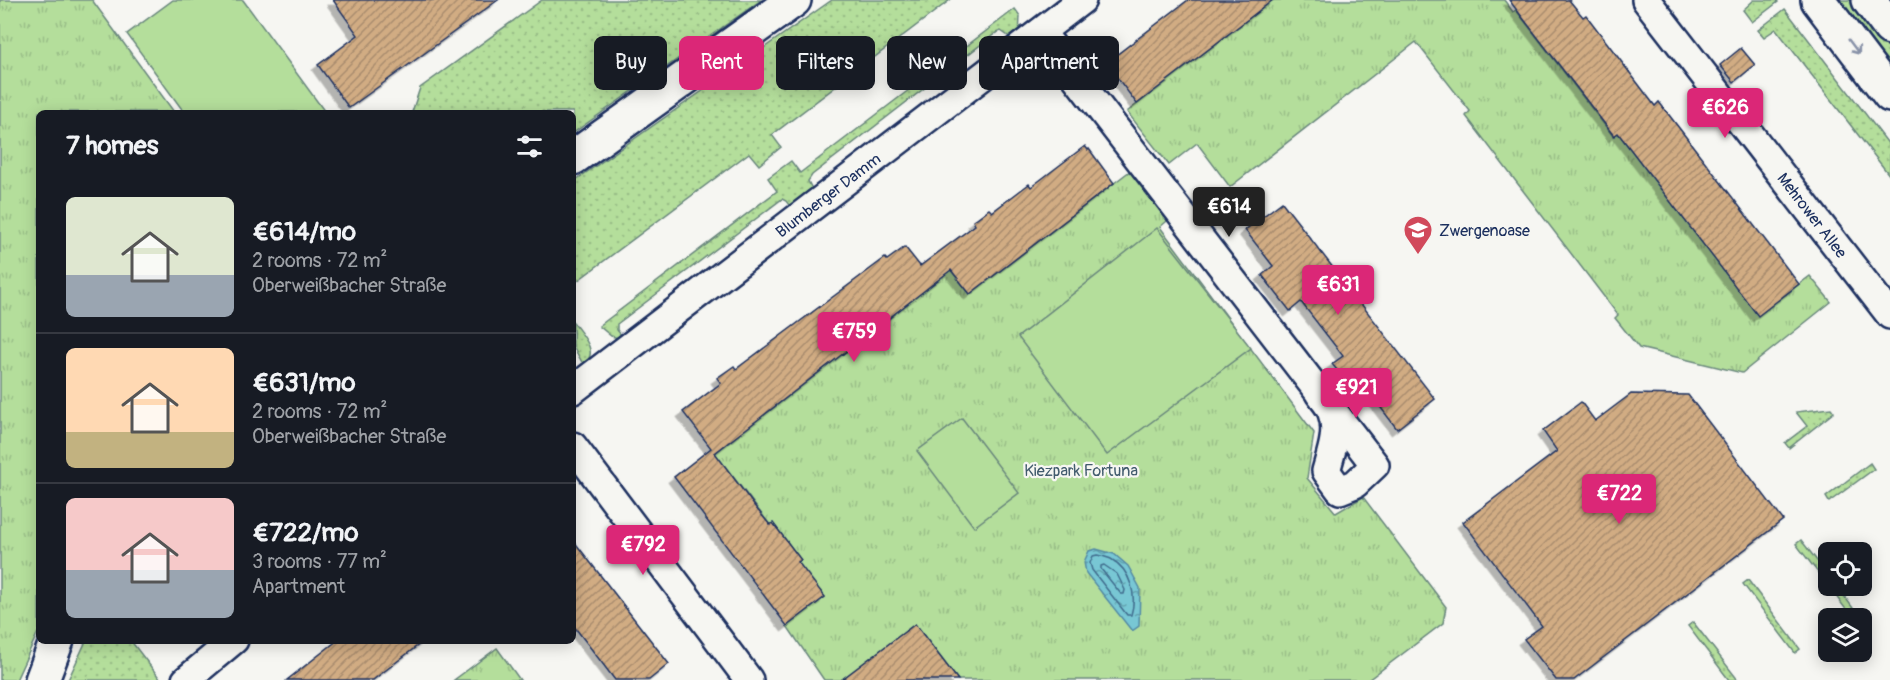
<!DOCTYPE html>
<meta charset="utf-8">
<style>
body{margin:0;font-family:Pangolin,sans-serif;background:#20242c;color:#f1f3f6;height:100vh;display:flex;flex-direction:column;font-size:22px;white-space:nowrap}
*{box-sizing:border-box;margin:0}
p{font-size:20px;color:#9ea1a6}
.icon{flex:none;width:33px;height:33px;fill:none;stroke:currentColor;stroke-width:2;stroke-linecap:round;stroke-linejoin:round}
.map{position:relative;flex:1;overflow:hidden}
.sheet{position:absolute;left:36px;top:110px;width:540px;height:534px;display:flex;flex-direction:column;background:#171b24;border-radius:9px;box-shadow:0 3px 15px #0003}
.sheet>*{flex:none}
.guide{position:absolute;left:594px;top:36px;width:570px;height:54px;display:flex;gap:12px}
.controls{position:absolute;left:1818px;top:542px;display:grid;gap:12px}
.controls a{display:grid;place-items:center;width:54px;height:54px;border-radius:9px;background:#171b24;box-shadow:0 3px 15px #0003;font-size:30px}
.price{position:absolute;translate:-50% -51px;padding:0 14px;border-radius:6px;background:#db2777;color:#fff;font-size:20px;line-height:39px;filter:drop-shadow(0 2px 3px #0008)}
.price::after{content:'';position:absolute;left:50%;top:36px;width:18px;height:14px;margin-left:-9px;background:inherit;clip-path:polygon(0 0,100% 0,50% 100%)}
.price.on{background:#222;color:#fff}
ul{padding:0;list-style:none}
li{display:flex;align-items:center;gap:18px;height:150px;padding:0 30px}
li+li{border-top:2px solid #363941}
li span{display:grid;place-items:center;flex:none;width:168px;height:120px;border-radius:9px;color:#555}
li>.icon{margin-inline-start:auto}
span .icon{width:72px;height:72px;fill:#fffc;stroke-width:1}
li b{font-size:26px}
h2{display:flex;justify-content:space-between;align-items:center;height:72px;padding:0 30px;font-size:26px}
.tag{padding:0 21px;border-radius:9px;background:#171b24;box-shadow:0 3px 15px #0003;font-size:21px;line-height:54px}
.tag.on{background:#db2777;color:#fff}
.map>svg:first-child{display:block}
</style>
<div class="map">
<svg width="1890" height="680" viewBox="0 0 1890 680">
<defs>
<pattern id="grass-dots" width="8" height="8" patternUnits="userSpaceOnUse" patternTransform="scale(1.5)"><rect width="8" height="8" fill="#b4de9b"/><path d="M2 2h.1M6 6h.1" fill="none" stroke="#9abf88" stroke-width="1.8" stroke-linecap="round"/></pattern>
<pattern id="park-tufts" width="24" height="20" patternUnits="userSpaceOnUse" patternTransform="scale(1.5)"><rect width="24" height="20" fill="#b4de9b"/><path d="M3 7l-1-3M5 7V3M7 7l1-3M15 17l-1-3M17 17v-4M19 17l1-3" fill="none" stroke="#9abf88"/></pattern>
<pattern id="water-ripples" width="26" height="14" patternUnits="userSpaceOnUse" patternTransform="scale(1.5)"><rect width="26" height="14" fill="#78c7d4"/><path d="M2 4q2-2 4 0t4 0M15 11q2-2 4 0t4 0" fill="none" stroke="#62a2af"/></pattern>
<pattern id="building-hatch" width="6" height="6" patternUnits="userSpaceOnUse" patternTransform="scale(1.5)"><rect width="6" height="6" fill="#d1ac83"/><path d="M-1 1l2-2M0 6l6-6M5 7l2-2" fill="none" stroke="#a98c6e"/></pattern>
<filter id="shadow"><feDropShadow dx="-5.5" dy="5.5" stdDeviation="0" flood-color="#0004"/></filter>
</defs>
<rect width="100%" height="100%" fill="#f6f6f2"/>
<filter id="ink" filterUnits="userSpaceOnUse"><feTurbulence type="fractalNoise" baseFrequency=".0167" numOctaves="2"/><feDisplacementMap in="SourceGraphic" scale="12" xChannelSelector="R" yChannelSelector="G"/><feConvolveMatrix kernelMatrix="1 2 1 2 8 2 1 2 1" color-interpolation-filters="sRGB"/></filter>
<g filter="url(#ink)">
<g fill="url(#grass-dots)" stroke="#68867c" stroke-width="1.5">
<polygon points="542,0 761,0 573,133 573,112 412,112 420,88"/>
<polygon points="832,0 950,0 772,135 781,147 759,165 749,153 573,284 573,182"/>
<polygon points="1754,0 1777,0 1778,2 1752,22 1743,10"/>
<polygon points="1830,0 1856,0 1890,45 1890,71"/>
<polygon points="1015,9 1020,16 1019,37 1014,40 1001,31 996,33 812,175 808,181 814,193 792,209 786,201 782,199 617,324 617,330 622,336 618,338 611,336 599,326 777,191 768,178 791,161 800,173"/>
<polygon points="1785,9 1890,146 1890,176 1776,29 1764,37 1758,30"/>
<path d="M 573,322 C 581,333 601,354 583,364 L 573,346 Z"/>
<polygon points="1831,408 1834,412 1789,448 1785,443 1807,426 1796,412"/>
<polygon points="1870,463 1874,469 1829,502 1826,497"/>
<polygon points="1801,540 1828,575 1828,585 1836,585 1853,608 1848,612 1796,544"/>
<polygon points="1748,580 1800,649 1795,653 1743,584"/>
<polygon points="1693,622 1738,680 1729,680 1688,626"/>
<polygon points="86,641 131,641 161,680 68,680"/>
</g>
<g fill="url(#park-tufts)" stroke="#68867c" stroke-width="1.5">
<polygon points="0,0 92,0 174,112 39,112 39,630 16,680 0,680"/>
<polygon points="1265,0 1504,0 1513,12 1516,10 1613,136 1618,133 1758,315 1810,276 1831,302 1742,373 1639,348 1615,318 1618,315 1466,116 1470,111 1416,42 1230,187 1197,143 1169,165 1127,112 1265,6"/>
<path d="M 1135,167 L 1173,216 L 1160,227 L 1314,433 L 1307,478 L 1336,513 L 1363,497 L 1446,607 L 1443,623 L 1368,680 L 958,680 L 915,624 L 841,680 L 824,680 L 787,626 L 825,597 L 797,563 L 801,560 L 773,523 L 770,525 L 715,453 L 839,351 L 842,355 L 895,314 L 893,311 C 914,298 932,285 949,268 L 970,294 Z"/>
<polygon points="497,648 520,680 454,680"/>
</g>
<g fill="#b4de9b" stroke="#68867c" stroke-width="1.5">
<polygon points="173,0 243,0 325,112 184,112 127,34"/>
<polygon points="1157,228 1251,348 1107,455 1018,337"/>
<polygon points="962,418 1019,493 974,527 917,451"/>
</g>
<polygon fill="url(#water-ripples)" stroke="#538aa5" stroke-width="1.5" points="1096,549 1114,554 1128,566 1140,588 1139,626 1132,631 1086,573 1084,562 1089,551"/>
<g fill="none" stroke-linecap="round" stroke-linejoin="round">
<g stroke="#406c8d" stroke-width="1.5">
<path d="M 1097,555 C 1101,556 1107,557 1111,559 C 1131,570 1137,596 1131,615 L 1127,615 L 1092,570 L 1090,563 L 1093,556 Z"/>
<polygon points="1104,565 1117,574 1125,590 1124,594 1121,594 1101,569 1101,566"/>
</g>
</g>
<g fill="url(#building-hatch)" stroke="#1b2f5e" stroke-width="1.5" filter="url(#shadow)">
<polygon points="333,0 498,0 349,108 318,65 358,35"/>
<polygon points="1188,0 1273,0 1137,104 1106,63"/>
<polygon points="1509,0 1569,0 1583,17 1586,15 1655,106 1659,102 1799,284 1758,316 1618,133 1614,136"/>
<polygon points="1741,48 1755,65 1734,82 1720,65"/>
<polygon points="1085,146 1088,150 1089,149 1114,183 970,294 951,270 715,453 756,508 770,525 773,523 801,560 798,562 825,597 787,626 674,477 711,448 683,412 721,383 717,378 734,366 736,369 885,258 887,260 905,247 920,266 975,225 973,221 989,209 992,212 1029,184 1031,187"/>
<polygon points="1282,202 1435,399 1397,429 1369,392 1364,396 1350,378 1346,381 1332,364 1343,356 1301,302 1290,311 1262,275 1273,266 1245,230"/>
<polygon points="1631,394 1688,395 1783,520 1574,680 1556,680 1524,639 1542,626 1463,522 1557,451 1543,431 1581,402 1595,421"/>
<polygon points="573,540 669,664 649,680 615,680 573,625"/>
<polygon points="915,624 958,680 841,680"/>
<polygon points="338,640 425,640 373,680 287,680"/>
</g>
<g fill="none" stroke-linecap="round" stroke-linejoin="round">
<g stroke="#1b2f5e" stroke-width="32">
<g id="minor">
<path id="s1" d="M 1646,0 L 1890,315"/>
<path d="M 1041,32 L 1375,465 L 1355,484 L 1340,490 L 1326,471 C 1331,453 1339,432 1332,413 C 1330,406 1323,399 1319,393"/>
<path id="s2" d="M 573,390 L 1082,0"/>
<polyline points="573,446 749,680"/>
<polyline points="186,680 234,640"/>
</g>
</g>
<g stroke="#1b2f5e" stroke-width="38">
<g id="secondary">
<polyline points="1818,0 1890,95"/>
<polyline points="1869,0 1890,28"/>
<polyline points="573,158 794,0"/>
<polyline points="42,680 57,640"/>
</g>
</g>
<use href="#minor" stroke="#f6f6f2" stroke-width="27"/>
<use href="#secondary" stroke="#f6f6f2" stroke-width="33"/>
</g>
<defs><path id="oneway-shaft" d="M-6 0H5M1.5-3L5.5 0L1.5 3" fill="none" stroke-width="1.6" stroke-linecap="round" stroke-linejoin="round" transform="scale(1.5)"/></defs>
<use stroke="#8892a8" href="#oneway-shaft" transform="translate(1854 47) rotate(53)"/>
</g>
<defs>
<g id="school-pin" transform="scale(1.5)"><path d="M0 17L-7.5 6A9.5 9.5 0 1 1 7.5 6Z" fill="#d1495b" stroke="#f6f6f2"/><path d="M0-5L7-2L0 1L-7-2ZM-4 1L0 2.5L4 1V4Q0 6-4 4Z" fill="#fff"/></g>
</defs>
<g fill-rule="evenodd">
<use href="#school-pin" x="1418" y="230"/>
</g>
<g text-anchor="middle" stroke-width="4.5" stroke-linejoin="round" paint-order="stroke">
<g font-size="16" fill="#1b2f5e" stroke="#f6f6f2">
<text dy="6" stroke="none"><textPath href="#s2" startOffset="321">Blumberger Damm</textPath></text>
<text dy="6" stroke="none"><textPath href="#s1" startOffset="272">Mehrower Allee</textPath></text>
</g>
<g font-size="16" fill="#1b2f5e" stroke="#f6f6f2" text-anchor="start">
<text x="1439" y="236">Zwergenoase</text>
</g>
<g font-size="16" fill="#415b6d" stroke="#f6f6f2">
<text x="1081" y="476">Kiezpark Fortuna</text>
</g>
</g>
</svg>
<div class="controls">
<a><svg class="icon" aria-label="locate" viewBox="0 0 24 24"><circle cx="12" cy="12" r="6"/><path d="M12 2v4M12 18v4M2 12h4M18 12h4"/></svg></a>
<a><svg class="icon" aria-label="layers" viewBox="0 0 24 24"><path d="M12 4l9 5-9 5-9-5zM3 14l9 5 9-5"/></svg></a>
</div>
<b class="price" style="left:1725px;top:139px">€626</b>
<b class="price on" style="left:1229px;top:238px">€614</b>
<b class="price" style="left:1338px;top:316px">€631</b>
<b class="price" style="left:854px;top:363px">€759</b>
<b class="price" style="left:1356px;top:419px">€921</b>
<b class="price" style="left:1619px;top:525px">€722</b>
<b class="price" style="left:643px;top:576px">€792</b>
<div class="guide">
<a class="tag">Buy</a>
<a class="tag on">Rent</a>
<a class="tag">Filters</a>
<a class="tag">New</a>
<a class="tag">Apartment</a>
</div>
<section class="sheet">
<h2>7 homes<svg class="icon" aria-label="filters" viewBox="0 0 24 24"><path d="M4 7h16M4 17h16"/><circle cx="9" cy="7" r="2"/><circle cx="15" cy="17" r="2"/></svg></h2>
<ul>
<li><span style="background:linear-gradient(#dfe7d0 65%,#9aa5b1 0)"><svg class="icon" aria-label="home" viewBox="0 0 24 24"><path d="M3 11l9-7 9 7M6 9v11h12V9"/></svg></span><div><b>€614/mo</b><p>2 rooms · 72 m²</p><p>Oberweißbacher Straße</p></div></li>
<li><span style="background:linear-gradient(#ffd9b3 70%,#c2b280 0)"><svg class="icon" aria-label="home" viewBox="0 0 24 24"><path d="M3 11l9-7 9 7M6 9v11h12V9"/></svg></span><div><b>€631/mo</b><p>2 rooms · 72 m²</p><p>Oberweißbacher Straße</p></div></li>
<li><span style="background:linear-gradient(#f6c9c9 60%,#9aa5b1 0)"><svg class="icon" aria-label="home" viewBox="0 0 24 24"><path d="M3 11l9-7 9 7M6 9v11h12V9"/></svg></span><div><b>€722/mo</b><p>3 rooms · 77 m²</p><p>Apartment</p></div></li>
</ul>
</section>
</div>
